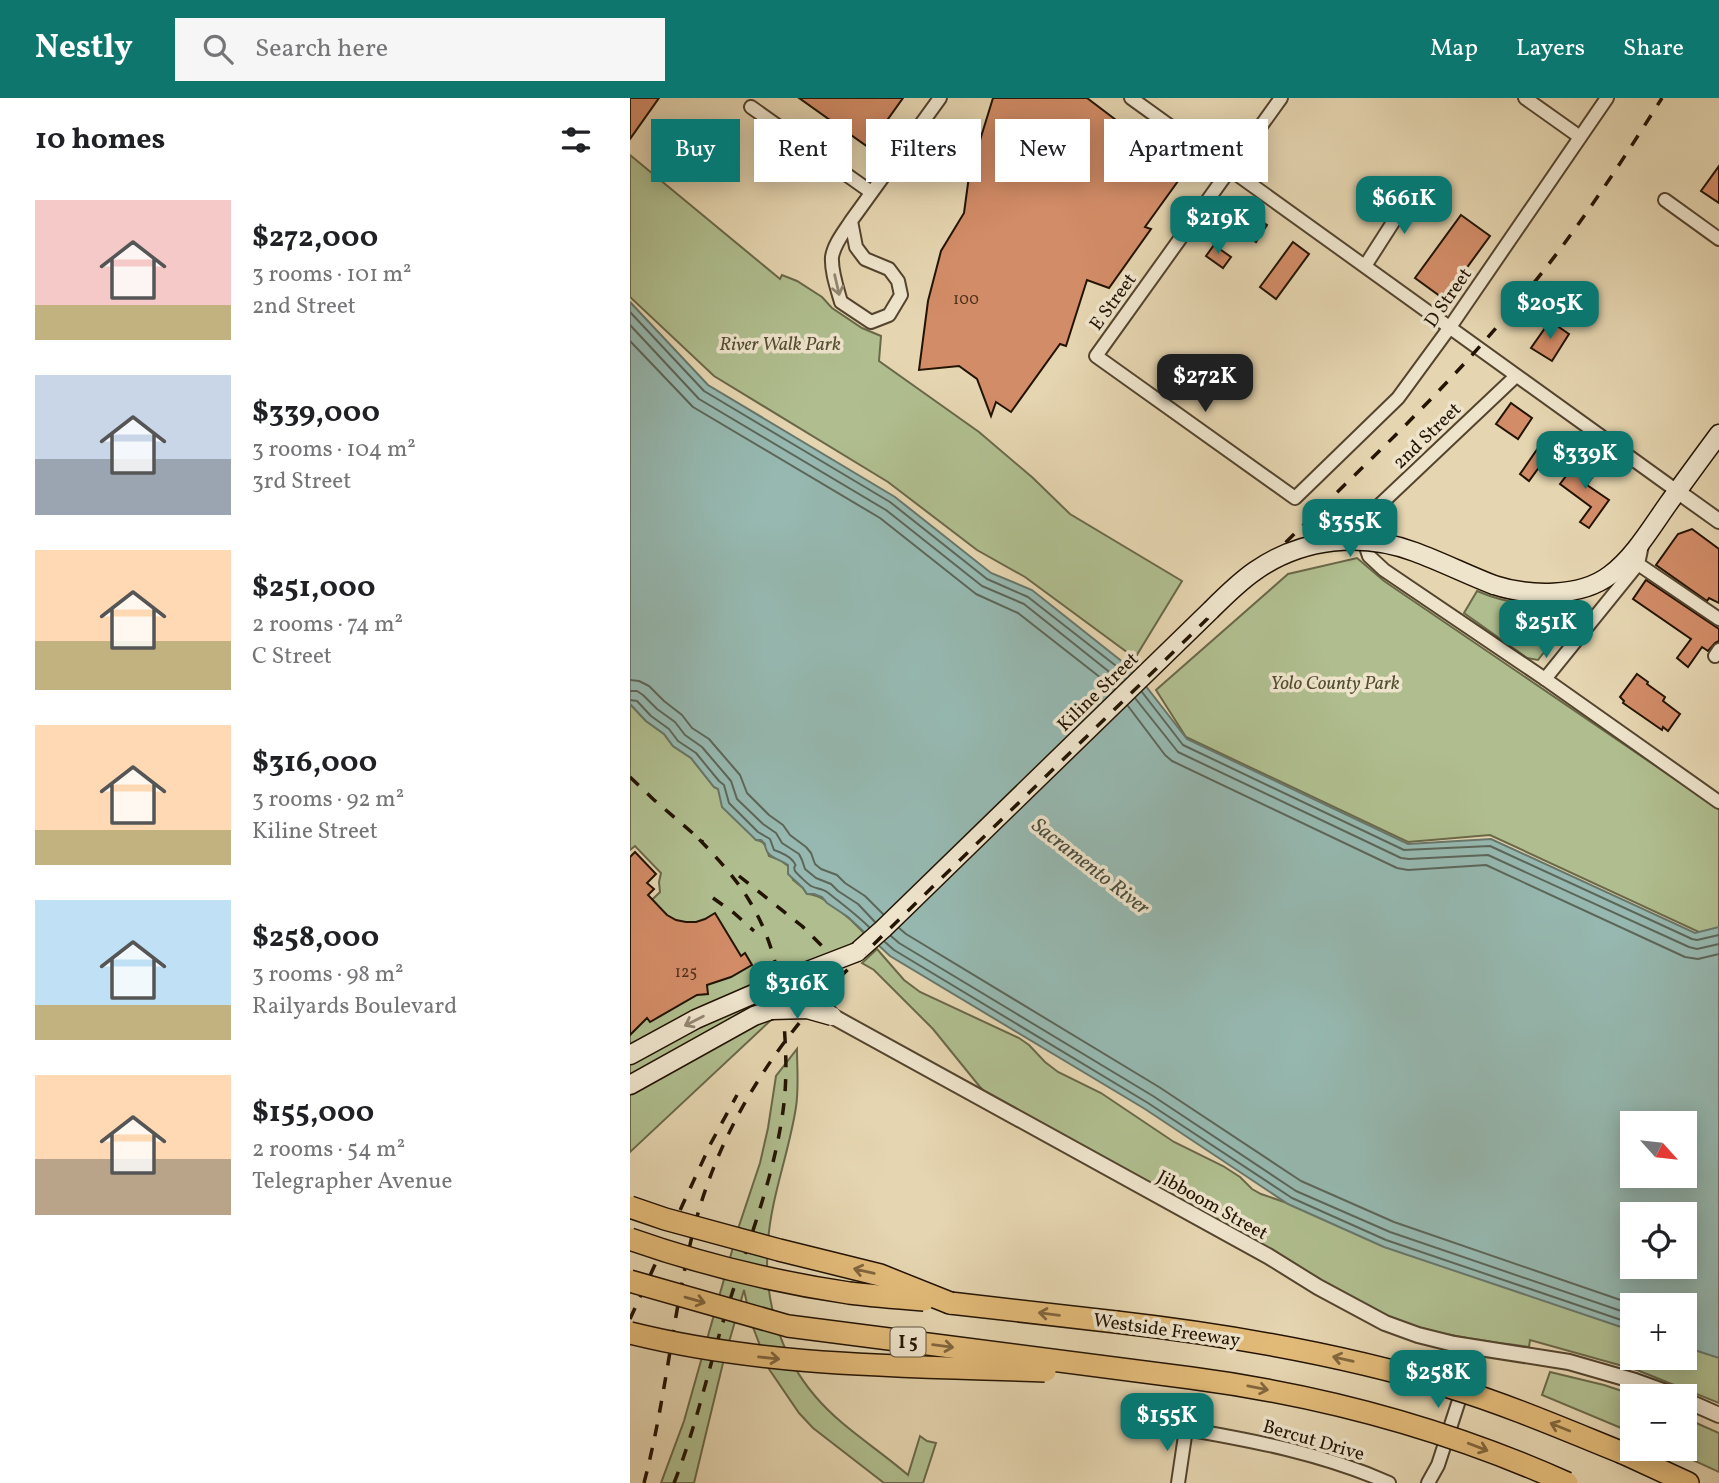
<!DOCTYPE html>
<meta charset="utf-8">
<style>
body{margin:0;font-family:Vollkorn,serif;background:#f6f6f6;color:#202124;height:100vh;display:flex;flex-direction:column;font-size:26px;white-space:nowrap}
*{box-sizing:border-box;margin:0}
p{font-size:23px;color:#757577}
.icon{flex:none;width:38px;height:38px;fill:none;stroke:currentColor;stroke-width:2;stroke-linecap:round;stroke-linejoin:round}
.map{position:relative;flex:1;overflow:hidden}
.details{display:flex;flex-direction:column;background:#fff;width:630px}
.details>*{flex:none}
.top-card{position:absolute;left:21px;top:21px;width:665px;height:63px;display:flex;gap:14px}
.needle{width:46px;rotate:117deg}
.fabs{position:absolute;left:990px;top:1013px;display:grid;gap:14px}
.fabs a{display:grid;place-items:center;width:77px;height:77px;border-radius:0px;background:#fff;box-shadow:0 4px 18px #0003;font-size:35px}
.price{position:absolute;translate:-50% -60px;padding:0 16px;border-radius:14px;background:#0f766e;color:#fff;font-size:23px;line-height:46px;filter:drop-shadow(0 2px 4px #0008)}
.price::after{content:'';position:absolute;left:50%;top:42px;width:21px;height:16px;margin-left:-10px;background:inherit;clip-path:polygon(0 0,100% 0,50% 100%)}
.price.active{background:#222;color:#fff}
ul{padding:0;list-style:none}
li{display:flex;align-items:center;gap:21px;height:175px;padding:0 35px}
li span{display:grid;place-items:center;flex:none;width:196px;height:140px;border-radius:0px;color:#555}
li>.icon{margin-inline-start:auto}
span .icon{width:84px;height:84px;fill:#fffc;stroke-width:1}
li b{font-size:30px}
h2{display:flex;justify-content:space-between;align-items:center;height:84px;padding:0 35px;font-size:30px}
.pill{padding:0 24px;border-radius:0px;background:#fff;box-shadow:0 4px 18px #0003;font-size:24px;line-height:63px}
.pill.active{background:#0f766e;color:#fff}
header{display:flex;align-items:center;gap:42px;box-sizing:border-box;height:98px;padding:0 35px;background:#0f766e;color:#fff}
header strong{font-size:33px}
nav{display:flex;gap:38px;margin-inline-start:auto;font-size:24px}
.search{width:490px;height:63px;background:#f6f6f6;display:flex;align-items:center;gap:18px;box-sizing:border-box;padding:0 24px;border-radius:0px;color:#757577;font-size:26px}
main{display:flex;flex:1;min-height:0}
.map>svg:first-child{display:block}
</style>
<header>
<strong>Nestly</strong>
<div class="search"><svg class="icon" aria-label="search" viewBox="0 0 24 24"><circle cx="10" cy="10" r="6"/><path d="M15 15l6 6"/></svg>Search here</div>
<nav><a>Map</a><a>Layers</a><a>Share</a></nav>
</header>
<main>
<section class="details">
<h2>10 homes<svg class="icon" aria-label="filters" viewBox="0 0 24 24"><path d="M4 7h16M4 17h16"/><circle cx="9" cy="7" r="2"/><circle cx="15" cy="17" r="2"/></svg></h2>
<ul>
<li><span style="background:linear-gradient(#f6c9c9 75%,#c2b280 0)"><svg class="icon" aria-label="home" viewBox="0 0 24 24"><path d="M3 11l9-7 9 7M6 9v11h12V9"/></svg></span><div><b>$272,000</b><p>3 rooms · 101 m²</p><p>2nd Street</p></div></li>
<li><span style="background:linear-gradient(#c9d6e8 60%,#9aa5b1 0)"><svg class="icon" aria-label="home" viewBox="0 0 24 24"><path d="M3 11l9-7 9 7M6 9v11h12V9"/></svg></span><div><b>$339,000</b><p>3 rooms · 104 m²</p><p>3rd Street</p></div></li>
<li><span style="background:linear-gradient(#ffd9b3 65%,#c2b280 0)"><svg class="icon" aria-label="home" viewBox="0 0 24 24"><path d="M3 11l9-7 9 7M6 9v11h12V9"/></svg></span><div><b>$251,000</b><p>2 rooms · 74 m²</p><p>C Street</p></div></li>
<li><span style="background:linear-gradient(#ffd9b3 75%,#c2b280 0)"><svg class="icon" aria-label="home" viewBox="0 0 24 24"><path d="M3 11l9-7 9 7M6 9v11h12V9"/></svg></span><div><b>$316,000</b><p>3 rooms · 92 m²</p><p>Kiline Street</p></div></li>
<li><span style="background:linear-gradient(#bfe0f5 75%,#c2b280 0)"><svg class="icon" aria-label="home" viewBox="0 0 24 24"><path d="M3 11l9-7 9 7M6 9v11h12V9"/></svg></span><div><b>$258,000</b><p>3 rooms · 98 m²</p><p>Railyards Boulevard</p></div></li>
<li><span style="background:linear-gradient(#ffd9b3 60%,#b9a48a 0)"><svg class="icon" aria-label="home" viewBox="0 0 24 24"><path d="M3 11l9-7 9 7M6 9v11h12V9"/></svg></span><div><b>$155,000</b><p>2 rooms · 54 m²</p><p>Telegrapher Avenue</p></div></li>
</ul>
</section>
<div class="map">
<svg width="1089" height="1385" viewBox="0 0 1089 1385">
<rect width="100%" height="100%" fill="#e5d5b0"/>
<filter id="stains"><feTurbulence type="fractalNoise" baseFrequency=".00286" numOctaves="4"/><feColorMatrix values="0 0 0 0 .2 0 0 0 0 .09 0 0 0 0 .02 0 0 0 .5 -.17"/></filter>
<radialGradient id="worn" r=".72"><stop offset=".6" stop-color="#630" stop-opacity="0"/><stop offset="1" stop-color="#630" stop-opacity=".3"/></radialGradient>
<g fill="#b0be8f" stroke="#6a6848" stroke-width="2">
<polygon points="0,57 150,181 152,177 167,183 192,199 202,210 232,230 251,238 249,263 349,334 403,380 440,416 552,483 505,560 395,479 347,452 258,384 84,278 0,199"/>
<polygon points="727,460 754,483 1089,711 1089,830 1071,835 860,737 778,744 556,639 526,592 658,476"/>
<path d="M 847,493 C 880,507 915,511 951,506 L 908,562 L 897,560 L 834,515 Z"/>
<path d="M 0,606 L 16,623 L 34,636 L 43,648 L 61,660 L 84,689 L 88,691 L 126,742 C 135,743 136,749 139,758 L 150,762 L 158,768 L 163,782 L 173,790 L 177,796 C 194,796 222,822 234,835 L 0,1054 L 0,823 L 30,794 L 29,784 L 31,775 L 5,748 L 0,752 Z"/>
<path d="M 247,851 L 274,882 L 290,894 L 389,940 L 399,947 L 415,964 L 428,974 L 471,995 L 544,1044 L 593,1068 L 610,1079 L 622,1091 L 631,1096 L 1003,1224 L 1003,1260 L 1055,1260 L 1055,1238 L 1089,1247 L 1089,1305 L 1007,1272 L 900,1242 L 899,1249 C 854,1243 806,1237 763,1221 C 750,1215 737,1207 724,1201 L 366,1005 L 350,989 L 303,931 L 244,872 L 232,865 Z"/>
<path d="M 167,951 C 167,970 169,990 166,1009 C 159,1055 141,1099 138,1144 C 133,1199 149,1256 185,1298 C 211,1329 247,1350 278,1377 L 290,1338 L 297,1343 L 306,1345 L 293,1385 L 254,1385 L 183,1330 L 169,1315 L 139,1271 L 121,1224 L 114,1192 L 93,1265 L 64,1385 L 31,1385 L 54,1323 L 109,1128 L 130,1065 L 138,1030 L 146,978 Z"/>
<polygon points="920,1274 974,1287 1007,1298 1003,1298 1003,1335 912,1297"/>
<polygon points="1055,1320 1089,1335 1089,1374 1039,1351 1055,1351"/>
</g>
<path fill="#96b8b0" stroke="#68766a" stroke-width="2" fill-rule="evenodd" d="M 0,204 L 78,287 L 265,399 L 361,475 L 402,492 L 504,573 L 557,641 L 778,746 L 861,741 L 1065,835 L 1089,829 L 1089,1260 L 1055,1249 L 1055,1208 L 1003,1208 L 1003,1233 L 754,1149 L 658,1106 L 515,1011 L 260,858 L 218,819 L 197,805 L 192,799 L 184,796 L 177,796 L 173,790 L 158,776 L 158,767 C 148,760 136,760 135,746 L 131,742 L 126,742 L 92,709 L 88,691 L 84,689 L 61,660 L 43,648 L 34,636 L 16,623 L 0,606 ZM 1003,1026 L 1055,1026 L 1055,1078 L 1003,1078 ZM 1003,1116 L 1055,1116 L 1055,1169 L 1003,1169 Z"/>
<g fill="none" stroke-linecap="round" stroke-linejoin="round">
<g stroke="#5c6659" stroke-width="2">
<polyline points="0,214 74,293 260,404 357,481 398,499 499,578"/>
<polyline points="0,227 69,301 256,412 352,488 394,506 492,584"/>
<polyline points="0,243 63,309 250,420 346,496 388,515 485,591"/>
<polyline points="0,582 9,583 19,588 34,603 52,617 62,630 79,641 110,677 117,695 139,717 153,727 160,737 176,749 181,755 185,766 191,771 207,777 215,785 235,798 253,816"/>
<polyline points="0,593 7,593 13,597 27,611 45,624 55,637 72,649 101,683 107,701 133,726 146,735 152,745 169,756 172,762 175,771 186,780 201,786 208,793 228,806 245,824"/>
<polyline points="512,594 553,647 774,752 860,748 1062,841 1067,842 1089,837"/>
<polyline points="505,600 548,654 771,760 779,761 858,757 1059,849 1067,851 1089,846"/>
<path d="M 0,602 L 7,603 L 21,618 L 39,631 L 48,643 L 66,655 L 89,683 L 94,687 L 99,705 L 128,734 L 140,741 L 144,752 C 150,754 158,757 163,763 C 169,771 162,765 165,773 C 166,775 179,787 181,788 C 186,791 192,790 197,794 C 211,805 226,816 239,829"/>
<polyline points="498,608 535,657 542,663 767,770 778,772 856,767 1055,859 1068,861 1089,856"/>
<polyline points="269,830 276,836 529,989 671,1083 764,1124 1008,1208"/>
<polyline points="261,838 269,845 523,998 666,1093 760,1134 1003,1217"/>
<polyline points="255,844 264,852 518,1005 662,1100 756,1142 1003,1226"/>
</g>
</g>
<g fill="#d28c67" stroke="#231302" stroke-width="2">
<polygon points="0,0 29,0 0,41"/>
<polygon points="169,0 273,0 238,49"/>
<polygon points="363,0 457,0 519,47 519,45 556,72 515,129 521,131 479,190 457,182 436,248 430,246 381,314 366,304 361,318 347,281 329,268 289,272 298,203 311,153 334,115 339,78"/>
<polygon points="1089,68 1089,105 1071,93"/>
<polygon points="615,112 637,127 626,144 604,129"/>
<polygon points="831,117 860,138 814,201 785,180"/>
<polygon points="663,144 679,156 646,201 630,189"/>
<polygon points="584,147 601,159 593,170 576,158"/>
<polygon points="920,223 939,236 922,263 901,250"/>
<polygon points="881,305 902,320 888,341 866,326"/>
<polygon points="913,343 923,350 899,383 890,376"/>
<polygon points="949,361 966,374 957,387 979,402 959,430 950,424 961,409 930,386"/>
<polygon points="1062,431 1089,451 1089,505 1079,500 1077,503 1026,467 1048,436"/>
<polygon points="1016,482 1089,531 1089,543 1085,545 1078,553 1072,549 1058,569 1047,560 1061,541 1003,501"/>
<polygon points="1007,576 1018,584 1017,586 1035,599 1033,603 1050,616 1038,633 1033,629 1032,632 993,605 994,603 990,599"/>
<polygon points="5,754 26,776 17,785 24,791 18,797 37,817 46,822 56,824 66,824 75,821 85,815 111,858 115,855 122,867 101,879 77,887 78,896 67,897 20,924 17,920 0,937 0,759"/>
</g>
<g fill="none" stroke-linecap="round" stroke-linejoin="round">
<g stroke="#54442e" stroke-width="16">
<g id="minor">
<polyline points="501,0 1047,393"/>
<polyline points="651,0 466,258 665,400 768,300 820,229 977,0"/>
<polyline points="895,0 950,39"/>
<polyline points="121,9 241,94"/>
<polyline points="1035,102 1089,141"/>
<path d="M 221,123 L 226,149 L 235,161 L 259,171 L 268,183 L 271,197 L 259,217 L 241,224 L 211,204 C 207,190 201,173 202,159 C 204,146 214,134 221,123 L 310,0"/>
<polyline points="735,168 785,90"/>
<polyline points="886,278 738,418 731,434 739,458 754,472 915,581 1089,704"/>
<polyline points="1008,466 1089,521"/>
<polyline points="1085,558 1089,552"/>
<polyline points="915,581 1008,466 1012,447"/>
<path d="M 548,1385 L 556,1331 C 625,1343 694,1356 759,1385"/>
<polyline points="798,1385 808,1367 846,1250"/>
</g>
</g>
<g stroke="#54442e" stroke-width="18">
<g id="tertiary">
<polyline points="1047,393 1089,423"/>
<polyline points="202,918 638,1158 688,1189 755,1225 788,1237 824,1246 939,1264 1005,1283 1047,1298"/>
<polyline points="1055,1302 1089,1317"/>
</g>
</g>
<g stroke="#231302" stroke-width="21">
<g id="secondary">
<path d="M 864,487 C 898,498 950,500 980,477 C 1004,459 1021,430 1038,406 C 1055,382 1072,359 1089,336"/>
<polyline points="227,854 253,831 581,512"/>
<polyline points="179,898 187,885 201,872"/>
<polyline points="0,957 66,921 126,895"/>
<polyline points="0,987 124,918 141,912"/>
</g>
</g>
<g stroke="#231302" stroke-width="24">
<g id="motorway">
<polyline points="320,1205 486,1224"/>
<polyline points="993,1355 1058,1385"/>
</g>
</g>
<use href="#minor" stroke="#eee4cc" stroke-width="12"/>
<use href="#tertiary" stroke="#eee4cc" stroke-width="14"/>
<use href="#secondary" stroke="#eee4cc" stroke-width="18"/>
<use href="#motorway" stroke="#e2ba78" stroke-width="21"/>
<g stroke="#231302" stroke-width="3.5" stroke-dasharray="12 12" stroke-linecap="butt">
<polyline points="0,679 23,701 73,744"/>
<polyline points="109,778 172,828 199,855"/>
<polyline points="83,800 104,815 124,833"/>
<polyline points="0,1221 81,1045 107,997"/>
<path d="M 14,1385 C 36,1301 43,1214 64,1130 C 88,1036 139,954 205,884 L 734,368 C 799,305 862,239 918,167 C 959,114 996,57 1032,0"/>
<path d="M 44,1385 C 67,1327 79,1267 98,1208 C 119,1142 146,1074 154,1005 C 157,978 156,952 154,925 C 152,885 143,844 123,809 C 108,782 88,761 67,739"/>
</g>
<g stroke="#54442e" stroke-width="18" stroke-linecap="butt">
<path id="tertiary-bridge" d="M 131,895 C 151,893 175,891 191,905 C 195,908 199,914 202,918"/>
</g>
<g stroke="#231302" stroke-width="21" stroke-linecap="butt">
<g id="secondary-bridge">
<path d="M 581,512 C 595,498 609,484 625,473 C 672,440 732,434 785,454 C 812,464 838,477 864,487"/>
<polyline points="126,895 144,886 227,854"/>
<polyline points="141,912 177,911 202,918"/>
</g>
</g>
<g stroke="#231302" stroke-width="24" stroke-linecap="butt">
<g id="motorway-bridge">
<polyline points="0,1109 35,1121 149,1152 250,1177 320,1205"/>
<path d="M 0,1141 C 71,1166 145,1184 219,1195 C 244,1198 269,1200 294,1202"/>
<path d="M 0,1183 L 158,1228 L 561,1280 C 690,1297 817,1331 937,1385"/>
<path d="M 486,1224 C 599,1237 711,1256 819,1289 C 878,1307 936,1332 993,1355"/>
<path d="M 0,1235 C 136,1269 276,1268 415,1273"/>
</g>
</g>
<use href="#tertiary-bridge" stroke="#eee4cc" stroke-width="14"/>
<use href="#secondary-bridge" stroke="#eee4cc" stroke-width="18"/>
<use href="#motorway-bridge" stroke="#e2ba78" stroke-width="21"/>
</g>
<defs><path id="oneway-shaft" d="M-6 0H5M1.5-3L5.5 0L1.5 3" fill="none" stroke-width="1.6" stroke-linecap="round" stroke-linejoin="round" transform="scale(1.75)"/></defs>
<g stroke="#938671">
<use href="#oneway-shaft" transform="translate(207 187) rotate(77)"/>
<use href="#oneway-shaft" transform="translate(64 923) rotate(153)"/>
</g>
<g stroke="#82663d">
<use href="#oneway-shaft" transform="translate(234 1173) rotate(-167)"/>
<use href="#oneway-shaft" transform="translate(65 1202) rotate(16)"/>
<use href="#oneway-shaft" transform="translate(419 1216) rotate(-173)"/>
<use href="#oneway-shaft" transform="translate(313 1248) rotate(7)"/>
<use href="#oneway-shaft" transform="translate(139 1260) rotate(6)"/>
<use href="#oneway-shaft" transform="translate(713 1261) rotate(-167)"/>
<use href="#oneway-shaft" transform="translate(628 1290) rotate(11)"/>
<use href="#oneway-shaft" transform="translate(930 1329) rotate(-158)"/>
<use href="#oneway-shaft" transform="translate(848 1349) rotate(21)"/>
</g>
<g text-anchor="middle" stroke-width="7" stroke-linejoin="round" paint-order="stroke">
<g font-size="16" fill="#4f311b">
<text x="336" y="206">100</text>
<text x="56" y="879">125</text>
</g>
<rect fill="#eee4cc" stroke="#60523f" stroke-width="2" x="260.5" y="1229.5" width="35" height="29" rx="5"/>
<g font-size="18" font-weight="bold" fill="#231302">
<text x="278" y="1250">I 5</text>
</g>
<g font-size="19" fill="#231302" stroke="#eee4cc">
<text transform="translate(817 199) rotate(-55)" y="7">D Street</text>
<text transform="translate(482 203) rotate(-54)" y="7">E Street</text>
<text transform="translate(796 337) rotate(-44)" y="7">2nd Street</text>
<text transform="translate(467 593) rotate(-44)" y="7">Kiline Street</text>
<text transform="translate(583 1106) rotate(29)" y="7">Jibboom Street</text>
<text transform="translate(537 1231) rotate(8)" y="7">Westside Freeway</text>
<text transform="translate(684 1341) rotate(16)" y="7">Bercut Drive</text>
</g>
<g font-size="19" font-style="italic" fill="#544f33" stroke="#eee4cc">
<text x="150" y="252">River Walk Park</text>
<text x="705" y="591">Yolo County Park</text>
</g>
<g font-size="21" font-style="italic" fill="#4b4d3f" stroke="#eee4cc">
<text transform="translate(461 768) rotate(38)" y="7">Sacramento River</text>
</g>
</g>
<rect width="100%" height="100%" filter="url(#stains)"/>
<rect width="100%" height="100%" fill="url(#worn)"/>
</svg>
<div class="fabs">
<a><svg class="needle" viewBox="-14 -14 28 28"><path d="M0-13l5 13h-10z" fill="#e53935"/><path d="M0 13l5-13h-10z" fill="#757577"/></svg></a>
<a><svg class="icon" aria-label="locate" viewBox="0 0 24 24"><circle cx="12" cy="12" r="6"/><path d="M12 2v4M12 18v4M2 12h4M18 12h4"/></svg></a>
<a>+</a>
<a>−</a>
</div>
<b class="price" style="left:774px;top:138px">$661K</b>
<b class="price" style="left:588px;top:158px">$219K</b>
<b class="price" style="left:920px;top:243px">$205K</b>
<b class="price active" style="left:575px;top:316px">$272K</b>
<b class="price" style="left:955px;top:393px">$339K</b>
<b class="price" style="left:720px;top:461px">$355K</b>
<b class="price" style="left:916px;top:562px">$251K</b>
<b class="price" style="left:167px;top:923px">$316K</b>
<b class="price" style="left:808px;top:1312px">$258K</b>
<b class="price" style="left:537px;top:1355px">$155K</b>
<div class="top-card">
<a class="pill active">Buy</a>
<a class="pill">Rent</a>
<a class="pill">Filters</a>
<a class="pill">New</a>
<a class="pill">Apartment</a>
</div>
</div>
</main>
